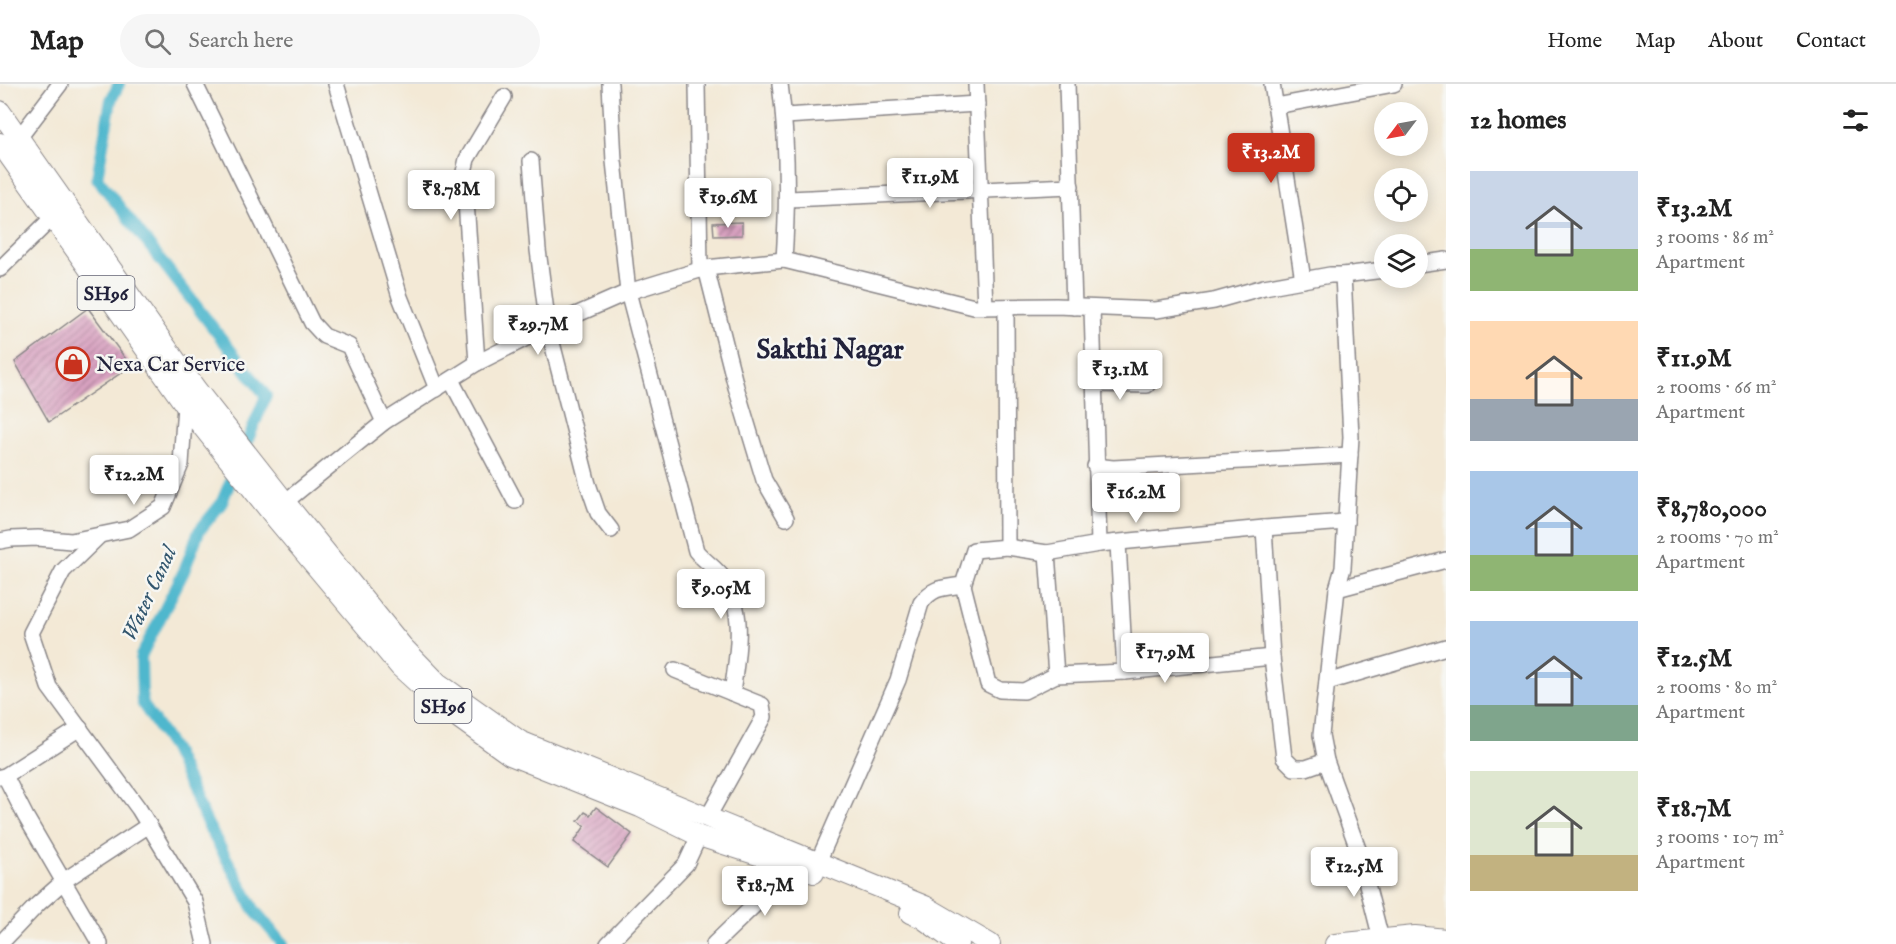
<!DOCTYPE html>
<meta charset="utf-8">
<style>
body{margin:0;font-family:"IM FELL English",serif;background:#f6f6f6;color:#222;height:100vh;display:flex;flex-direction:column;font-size:22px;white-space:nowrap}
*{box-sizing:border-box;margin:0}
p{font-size:20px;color:#767676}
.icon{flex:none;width:33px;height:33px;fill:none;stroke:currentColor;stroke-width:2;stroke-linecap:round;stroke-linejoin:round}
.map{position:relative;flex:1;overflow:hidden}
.panel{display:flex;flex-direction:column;background:#fff;width:450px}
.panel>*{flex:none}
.needle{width:39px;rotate:238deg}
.tools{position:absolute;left:1374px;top:18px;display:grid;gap:12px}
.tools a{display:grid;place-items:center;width:54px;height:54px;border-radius:50%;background:#fff;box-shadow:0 3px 15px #0003;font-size:30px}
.price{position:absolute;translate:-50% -51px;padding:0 14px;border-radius:6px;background:#fff;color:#222;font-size:20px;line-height:39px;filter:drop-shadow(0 2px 3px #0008)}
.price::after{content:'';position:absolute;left:50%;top:36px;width:18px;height:14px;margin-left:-9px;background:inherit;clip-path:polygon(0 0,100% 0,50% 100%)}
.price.active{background:#c8321e;color:#fff}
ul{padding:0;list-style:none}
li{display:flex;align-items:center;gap:18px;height:150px;padding:0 24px}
li span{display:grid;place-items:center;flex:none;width:168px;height:120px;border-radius:0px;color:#555}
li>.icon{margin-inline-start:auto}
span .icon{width:72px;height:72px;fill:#fffc;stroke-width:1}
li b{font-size:26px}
h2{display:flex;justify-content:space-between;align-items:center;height:72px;padding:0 24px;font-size:26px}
header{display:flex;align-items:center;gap:36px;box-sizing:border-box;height:84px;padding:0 30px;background:#fff;border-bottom:2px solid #e0e0e0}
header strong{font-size:28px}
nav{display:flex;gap:33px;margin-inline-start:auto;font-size:21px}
.search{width:420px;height:54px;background:#f6f6f6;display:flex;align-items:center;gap:15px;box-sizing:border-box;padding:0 21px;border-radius:33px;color:#767676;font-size:22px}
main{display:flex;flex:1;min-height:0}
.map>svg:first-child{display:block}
</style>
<header>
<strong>Map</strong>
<div class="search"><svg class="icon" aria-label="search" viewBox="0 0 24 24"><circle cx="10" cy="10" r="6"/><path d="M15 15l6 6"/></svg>Search here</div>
<nav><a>Home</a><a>Map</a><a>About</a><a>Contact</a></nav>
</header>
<main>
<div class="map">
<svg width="1446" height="860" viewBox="0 0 1446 860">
<defs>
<pattern id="building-hatch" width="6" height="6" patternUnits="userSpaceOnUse" patternTransform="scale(1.5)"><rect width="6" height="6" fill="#d9a3c1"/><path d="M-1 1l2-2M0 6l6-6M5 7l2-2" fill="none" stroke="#b0849e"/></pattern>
</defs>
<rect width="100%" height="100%" fill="#f6f6f2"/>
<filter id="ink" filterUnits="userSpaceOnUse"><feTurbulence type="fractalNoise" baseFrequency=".0167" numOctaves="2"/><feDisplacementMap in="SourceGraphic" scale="12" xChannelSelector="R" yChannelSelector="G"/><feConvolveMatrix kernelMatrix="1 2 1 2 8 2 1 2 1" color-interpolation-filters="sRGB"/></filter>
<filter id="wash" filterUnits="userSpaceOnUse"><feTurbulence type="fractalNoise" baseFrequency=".008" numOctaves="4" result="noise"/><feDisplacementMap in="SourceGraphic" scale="24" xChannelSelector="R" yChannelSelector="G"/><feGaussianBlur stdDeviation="1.35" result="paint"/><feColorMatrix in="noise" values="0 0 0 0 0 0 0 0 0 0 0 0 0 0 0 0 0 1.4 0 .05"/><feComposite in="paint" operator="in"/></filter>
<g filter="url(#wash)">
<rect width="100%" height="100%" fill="#f3e9d6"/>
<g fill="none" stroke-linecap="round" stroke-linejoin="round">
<polyline stroke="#4fb7cd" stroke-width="12" points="119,0 111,16 97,94 266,312 221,420 199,447 184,487 141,572 142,619 173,665 208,741 255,827 283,860"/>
</g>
<g id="blocks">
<g fill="url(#building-hatch)">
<polygon points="742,138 742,151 714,152 713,139"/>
<polygon points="88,224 131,282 49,338 15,278"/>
<polygon points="596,723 632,750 608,783 574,758 585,742 578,737 585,728 590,731"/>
</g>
</g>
</g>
<g filter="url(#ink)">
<use href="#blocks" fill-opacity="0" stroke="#8a8688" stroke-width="1.5"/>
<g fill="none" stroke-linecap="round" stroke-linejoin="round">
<g stroke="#8a8688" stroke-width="18">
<g id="minor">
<polyline points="195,0 312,239 324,252 349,262 384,338"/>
<polyline points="336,0 400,213 437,305"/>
<path d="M 610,0 L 614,77 L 628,208 L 696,467 C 704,477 716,484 723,494 C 747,528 737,571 732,609"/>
<polyline points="697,0 700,186"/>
<path d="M 780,0 C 788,60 788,116 784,176"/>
<polyline points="976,0 985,223"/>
<polyline points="1067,0 1074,223"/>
<polyline points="1272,0 1303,196"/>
<polyline points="1276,22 1394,0"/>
<polyline points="785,32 977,20"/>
<polyline points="19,54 60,0"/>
<polyline points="531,77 538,166 548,243 588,400 598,429 611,446"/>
<polyline points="789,115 1071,102"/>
<polyline points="1418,180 1446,176"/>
<polyline points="706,184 736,303 764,396 786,434"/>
<polyline points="0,185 53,133"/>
<polyline points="1343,191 1384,186"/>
<polyline points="1092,224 1099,460"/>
<polyline points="477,279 464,88 467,75 504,13"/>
<polyline points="451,296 515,417"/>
<polyline points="1093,300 1147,301"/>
<polyline points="1095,382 1113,384 1350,371"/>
<polyline points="285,418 384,338 477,279 548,243 628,208 706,184 784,176 974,223 1056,222 1156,226 1214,217 1264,203 1330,191 1343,191 1351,353 1343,484 1337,505 1321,651 1326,677 1358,765 1381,855"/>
<polyline points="1264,444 1272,573 1284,674 1294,684 1306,684 1326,677"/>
<polyline points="100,451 63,487 31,549 49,603 139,725 195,818 205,860"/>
<polyline points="0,457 11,455 38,454 71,457 129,445 163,423 181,380 185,321 188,317"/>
<polyline points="1118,459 1125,588"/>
<polyline points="1007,463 1047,469 1099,460 1264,444 1346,438"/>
<polyline points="1047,469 1056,591"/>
<polyline points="963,501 988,600 1000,606 1024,607 1056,591 1125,588 1272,573"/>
<polyline points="1337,505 1446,476"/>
<polyline points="675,586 762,621 764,633 708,733"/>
<polyline points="1327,598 1446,563"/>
<polyline points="5,692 26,733 100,860"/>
<polyline points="0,693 5,692 80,644"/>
<path d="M 818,778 L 898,596 L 921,519 C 934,502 944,504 963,501 L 974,466 L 1007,463 L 1006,223"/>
<polyline points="0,860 38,820 65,796 149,741"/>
<polyline points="608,860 686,780 699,752"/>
<polyline points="714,860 794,783"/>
</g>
</g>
<g stroke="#8a8688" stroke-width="22">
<g id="major">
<polyline points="0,27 196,305 285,418 403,563 438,599 520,657 925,822 990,860"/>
<polyline points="0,59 185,321 277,436 400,583 446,625 510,671 640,723 699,752 814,789"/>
<polyline points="910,829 922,834 958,860"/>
<polyline points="1335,860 1415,852 1446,855"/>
</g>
</g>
<use href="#minor" stroke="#fff" stroke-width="15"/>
<use href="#major" stroke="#fff" stroke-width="20"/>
</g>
</g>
<defs>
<g id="shop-ring" transform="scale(1.725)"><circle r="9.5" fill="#f6f6f2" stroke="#c8321e" stroke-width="1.5"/><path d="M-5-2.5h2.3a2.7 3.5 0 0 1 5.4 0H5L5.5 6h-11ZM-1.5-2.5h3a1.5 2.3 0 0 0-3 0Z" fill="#c8321e"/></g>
</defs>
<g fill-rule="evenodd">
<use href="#shop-ring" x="73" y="280"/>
</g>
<g text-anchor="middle" stroke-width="5" stroke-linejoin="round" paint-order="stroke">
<g fill="#f6f6f2" stroke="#626272" stroke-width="1.5">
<rect x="77.5" y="192" width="57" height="34" rx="4.5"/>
<rect x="414.5" y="605" width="57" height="34" rx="4.5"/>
</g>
<g font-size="20" font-weight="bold" fill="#22223b">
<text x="106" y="216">SH96</text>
<text x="443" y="629">SH96</text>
</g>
<g font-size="21" fill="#22223b" stroke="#f6f6f2" text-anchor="start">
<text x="96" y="287">Nexa Car Service</text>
</g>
<g font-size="22" font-style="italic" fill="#32566e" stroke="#f6f6f2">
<text transform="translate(148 509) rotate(-65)" y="8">Water Canal</text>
</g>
<g font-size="27" font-weight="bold" fill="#22223b" stroke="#f6f6f2">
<text x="830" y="274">Sakthi Nagar</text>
</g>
</g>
</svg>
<div class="tools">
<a><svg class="needle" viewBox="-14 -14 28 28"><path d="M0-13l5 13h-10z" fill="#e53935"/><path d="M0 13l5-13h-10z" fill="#767676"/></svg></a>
<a><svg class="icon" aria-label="locate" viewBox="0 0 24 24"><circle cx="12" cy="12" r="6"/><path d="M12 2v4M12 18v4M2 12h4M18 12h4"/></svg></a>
<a><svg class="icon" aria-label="layers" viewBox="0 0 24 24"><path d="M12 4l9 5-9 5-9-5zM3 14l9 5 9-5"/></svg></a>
</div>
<b class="price active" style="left:1271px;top:100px">₹13.2M</b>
<b class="price" style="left:930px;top:125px">₹11.9M</b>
<b class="price" style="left:451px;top:137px">₹8.78M</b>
<b class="price" style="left:728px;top:145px">₹19.6M</b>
<b class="price" style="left:538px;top:272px">₹29.7M</b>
<b class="price" style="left:1120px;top:317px">₹13.1M</b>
<b class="price" style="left:134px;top:422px">₹12.2M</b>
<b class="price" style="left:1136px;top:440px">₹16.2M</b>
<b class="price" style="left:721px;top:536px">₹9.05M</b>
<b class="price" style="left:1165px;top:600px">₹17.9M</b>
<b class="price" style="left:1354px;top:814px">₹12.5M</b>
<b class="price" style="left:765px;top:833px">₹18.7M</b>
</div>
<section class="panel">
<h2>12 homes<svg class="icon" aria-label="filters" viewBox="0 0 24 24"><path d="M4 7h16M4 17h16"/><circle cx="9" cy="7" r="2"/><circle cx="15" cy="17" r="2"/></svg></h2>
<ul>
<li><span style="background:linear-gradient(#c9d6e8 65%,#8fb573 0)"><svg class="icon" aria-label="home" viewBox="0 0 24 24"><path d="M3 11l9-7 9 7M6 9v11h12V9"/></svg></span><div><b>₹13.2M</b><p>3 rooms · 86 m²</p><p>Apartment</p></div></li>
<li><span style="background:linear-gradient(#ffd9b3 65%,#9aa5b1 0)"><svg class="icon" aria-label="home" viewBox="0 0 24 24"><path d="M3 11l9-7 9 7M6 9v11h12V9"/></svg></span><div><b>₹11.9M</b><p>2 rooms · 66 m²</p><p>Apartment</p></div></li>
<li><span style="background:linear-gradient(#a9c7e8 70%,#8fb573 0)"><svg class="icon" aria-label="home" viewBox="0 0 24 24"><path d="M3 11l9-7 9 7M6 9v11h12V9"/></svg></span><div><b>₹8,780,000</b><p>2 rooms · 70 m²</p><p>Apartment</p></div></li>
<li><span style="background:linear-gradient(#a9c7e8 70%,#7fa58c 0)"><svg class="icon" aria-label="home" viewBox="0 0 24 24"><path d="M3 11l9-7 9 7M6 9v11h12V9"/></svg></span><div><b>₹12.5M</b><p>2 rooms · 80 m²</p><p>Apartment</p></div></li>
<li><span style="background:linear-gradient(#dfe7d0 70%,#c2b280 0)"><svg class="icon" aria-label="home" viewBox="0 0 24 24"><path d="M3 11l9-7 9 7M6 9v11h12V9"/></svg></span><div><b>₹18.7M</b><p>3 rooms · 107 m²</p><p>Apartment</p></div></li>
</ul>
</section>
</main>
